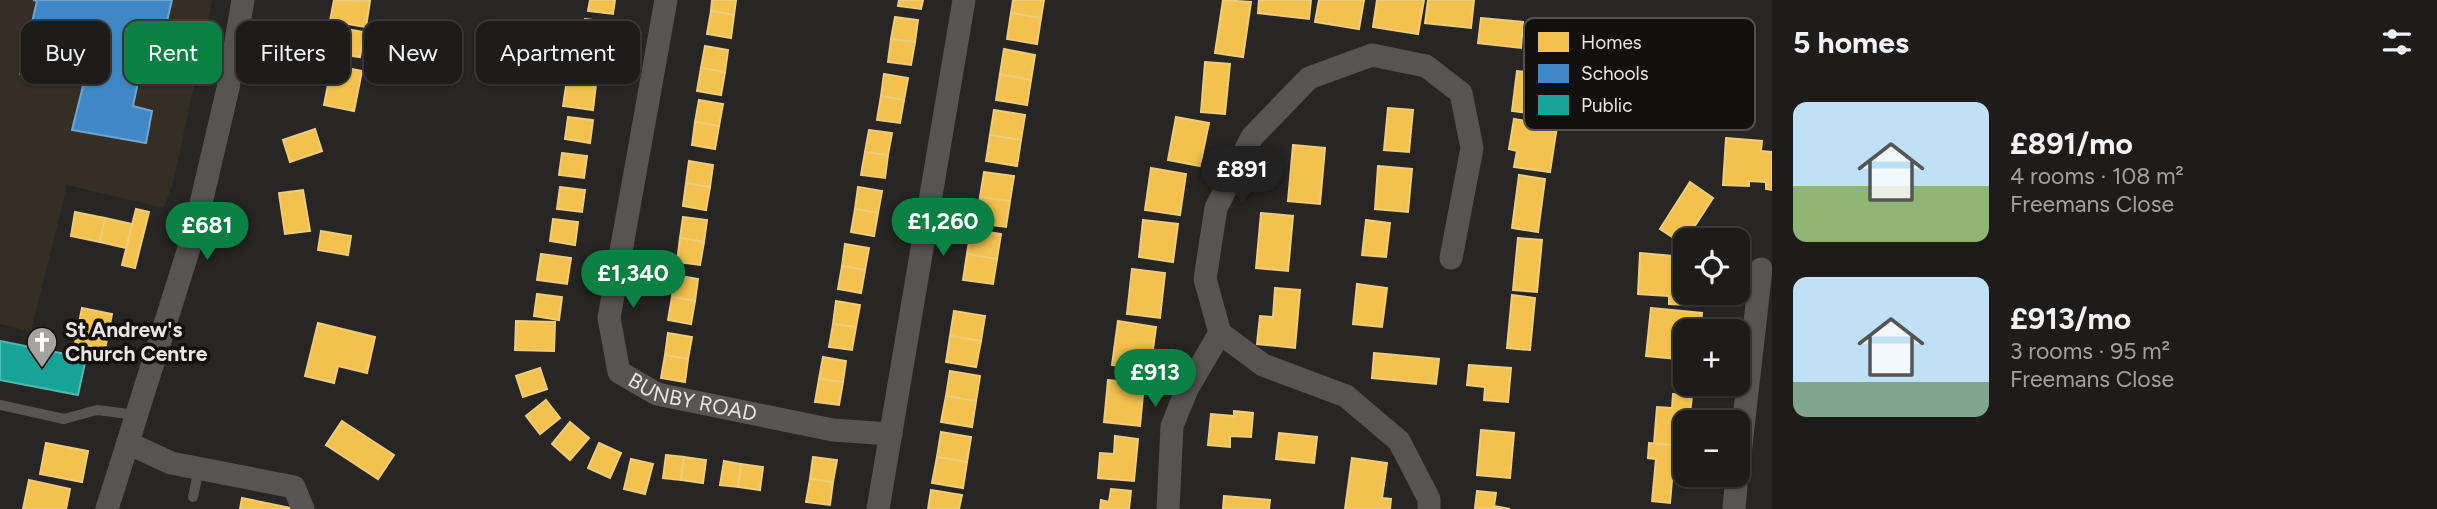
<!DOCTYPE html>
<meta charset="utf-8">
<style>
body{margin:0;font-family:Figtree,sans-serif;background:#262524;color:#f1f3f6;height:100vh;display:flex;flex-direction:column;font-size:26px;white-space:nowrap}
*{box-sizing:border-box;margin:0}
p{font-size:23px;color:#a1a1a3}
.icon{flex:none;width:38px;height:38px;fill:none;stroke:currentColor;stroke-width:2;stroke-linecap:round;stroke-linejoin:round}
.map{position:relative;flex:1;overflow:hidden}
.details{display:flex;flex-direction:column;background:#1e1c1b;width:665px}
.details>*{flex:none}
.top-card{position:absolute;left:21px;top:21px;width:665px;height:63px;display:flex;gap:14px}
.controls{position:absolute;left:1673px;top:228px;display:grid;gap:14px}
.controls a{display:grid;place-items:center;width:77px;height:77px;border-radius:14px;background:#1e1c1b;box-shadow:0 2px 5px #0004,0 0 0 2px #3c3a3a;font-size:35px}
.price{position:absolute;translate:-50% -60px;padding:0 16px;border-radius:24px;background:#0b8043;color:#fff;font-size:23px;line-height:46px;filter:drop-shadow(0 2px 4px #0008)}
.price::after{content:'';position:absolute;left:50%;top:42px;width:21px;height:16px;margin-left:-10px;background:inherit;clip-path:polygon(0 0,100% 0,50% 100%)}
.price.active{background:#222;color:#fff}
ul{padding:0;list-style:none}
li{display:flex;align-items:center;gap:21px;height:175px;padding:0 21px}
li span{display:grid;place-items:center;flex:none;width:196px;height:140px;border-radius:14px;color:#555}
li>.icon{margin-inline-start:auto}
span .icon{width:84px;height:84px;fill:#fffc;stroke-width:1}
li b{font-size:30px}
h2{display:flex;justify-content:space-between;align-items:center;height:84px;padding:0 21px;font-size:30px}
.chip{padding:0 24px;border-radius:14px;background:#1e1c1b;box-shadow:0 2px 5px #0004,0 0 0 2px #3c3a3a;font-size:24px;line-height:63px}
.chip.active{background:#0b8043;color:#fff}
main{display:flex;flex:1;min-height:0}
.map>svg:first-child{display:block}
</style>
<main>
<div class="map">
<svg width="1772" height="509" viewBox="0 0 1772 509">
<rect width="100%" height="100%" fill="#282624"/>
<polygon fill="#342e25" points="0,0 212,0 174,179 164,208 67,185 31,331 0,324"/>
<g fill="#f2c14e" stroke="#efcc7a" stroke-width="2">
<polygon points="334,0 370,1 366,27 330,21"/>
<polygon points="590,0 615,0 613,14 588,11"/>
<polygon points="712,0 736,0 734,15 711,11"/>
<polygon points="899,0 923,0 921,9 898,6"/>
<polygon points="1013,0 1044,0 1041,18 1011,13"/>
<polygon points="1223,0 1251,2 1243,57 1215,53"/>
<polygon points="1259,0 1311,0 1309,19 1258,13"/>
<polygon points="1319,0 1364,0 1359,29 1315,22"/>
<polygon points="1377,0 1424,0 1418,34 1373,27"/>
<polygon points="1428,0 1474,0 1471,28 1425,23"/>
<polygon points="711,11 734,15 731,38 707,34"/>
<polygon points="1011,13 1041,18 1037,44 1007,39"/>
<polygon points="895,17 918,20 915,42 891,39"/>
<polygon points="1481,18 1523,22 1521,48 1478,43"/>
<polygon points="585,19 610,22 607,45 583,42"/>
<polygon points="328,26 364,32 360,57 324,52"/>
<polygon points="891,39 915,42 911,65 888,62"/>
<polygon points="705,46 728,50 725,72 701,68"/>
<polygon points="581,49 605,52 603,75 578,72"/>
<polygon points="1004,49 1035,55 1031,80 1000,74"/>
<polygon points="1528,53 1544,55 1537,114 1512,111 1517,71 1526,72"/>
<polygon points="1205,62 1230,64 1225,114 1201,112"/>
<polygon points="332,65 362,71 354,111 324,105"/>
<polygon points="701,68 725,72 721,95 697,91"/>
<polygon points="884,74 908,78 904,100 881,96"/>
<polygon points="1000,74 1031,80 1027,105 996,100"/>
<polygon points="567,80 596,84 593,110 563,106"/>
<polygon points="881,96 904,100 900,123 877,120"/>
<polygon points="699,100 723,104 719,126 695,122"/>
<polygon points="1388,108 1413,110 1409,152 1384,150"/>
<polygon points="994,110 1025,115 1021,140 990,135"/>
<polygon points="568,117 593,120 590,143 565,139"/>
<polygon points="1176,117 1209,123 1200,166 1168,160"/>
<polygon points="1514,119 1557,126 1550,172 1514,167 1517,151 1509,149"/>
<polygon points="695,122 719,126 715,149 692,145"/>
<polygon points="315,129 322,151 290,162 283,140"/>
<polygon points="869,130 892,133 888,155 865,152"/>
<polygon points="990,135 1021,140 1017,166 986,161"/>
<polygon points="1726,138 1762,141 1761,151 1772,152 1772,190 1766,189 1766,182 1749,181 1749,186 1723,185"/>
<polygon points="1293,145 1325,148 1320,204 1288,201"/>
<polygon points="865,152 888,155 885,178 861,175"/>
<polygon points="562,153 587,156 584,178 559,175"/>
<polygon points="689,161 713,165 710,187 686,183"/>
<polygon points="1378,166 1412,169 1408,212 1375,209"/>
<polygon points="1151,168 1186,174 1180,215 1145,210"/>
<polygon points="984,172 1014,176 1010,201 980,197"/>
<polygon points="1519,175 1545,179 1538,232 1512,228"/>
<polygon points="1690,182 1713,198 1683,244 1660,229"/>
<polygon points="686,183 710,187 706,210 683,206"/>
<polygon points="560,187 585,190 582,212 557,209"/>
<polygon points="858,187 882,191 878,213 855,209"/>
<polygon points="303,190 310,231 285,234 279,193"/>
<polygon points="980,197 1010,201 1006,227 975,223"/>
<polygon points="136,209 149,212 135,268 122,265"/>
<polygon points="855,209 878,213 874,236 851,232"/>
<polygon points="75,212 105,218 100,242 71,236"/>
<polygon points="1261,213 1293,216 1288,271 1256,268"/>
<polygon points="683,217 707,220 704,242 680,238"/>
<polygon points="105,218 132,224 126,248 100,242"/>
<polygon points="553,219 578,222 575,245 550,241"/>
<polygon points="1143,220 1178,224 1173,262 1139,257"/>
<polygon points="1366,220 1390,223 1386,257 1362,255"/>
<polygon points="971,229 1001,234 997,259 967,254"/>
<polygon points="321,231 351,236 348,255 318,250"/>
<polygon points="680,238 704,242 700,265 677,262"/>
<polygon points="1518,238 1542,240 1537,292 1513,290"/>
<polygon points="845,244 869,248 865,270 842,266"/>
<polygon points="1640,253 1685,257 1685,292 1709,292 1708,306 1669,304 1669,296 1638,294"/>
<polygon points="541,254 571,258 567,284 537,280"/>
<polygon points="967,254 997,259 993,284 963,280"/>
<polygon points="842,266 865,270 861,293 838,289"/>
<polygon points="1132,269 1165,273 1160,318 1127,314"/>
<polygon points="675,275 698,279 695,301 672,297"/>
<polygon points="1357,284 1387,288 1382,327 1353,324"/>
<polygon points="1275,288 1300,290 1295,348 1257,344 1260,316 1273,317"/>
<polygon points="537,294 562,297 559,320 534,316"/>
<polygon points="1512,295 1535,298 1530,350 1507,348"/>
<polygon points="672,297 695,301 691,324 668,320"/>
<polygon points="836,301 860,305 856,327 833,324"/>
<polygon points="82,308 112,314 105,349 75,343"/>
<polygon points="1651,308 1702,313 1700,331 1685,331 1685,368 1677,367 1678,359 1646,356"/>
<polygon points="954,311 985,316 981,341 950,336"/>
<polygon points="516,321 555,322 554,351 515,350"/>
<polygon points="1118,321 1156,327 1150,371 1112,365"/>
<polygon points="318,323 375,337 367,373 338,366 334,383 305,376"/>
<polygon points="833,324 856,327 852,350 829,347"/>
<polygon points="668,333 692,337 688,359 665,355"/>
<polygon points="950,336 981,341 976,367 946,362"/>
<polygon points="1374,353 1439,359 1436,384 1372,378"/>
<polygon points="665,355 688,359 685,382 661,378"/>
<polygon points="823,357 846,361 843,382 819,379"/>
<polygon points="1469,365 1511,368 1508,402 1484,400 1485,387 1467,385"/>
<polygon points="540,368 547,389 523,397 516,376"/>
<polygon points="950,371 980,376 976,401 946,396"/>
<polygon points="819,379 843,382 839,405 815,402"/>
<polygon points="1108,380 1144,384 1140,426 1104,422"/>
<polygon points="1673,394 1692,396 1689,422 1685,422 1685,446 1654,444 1657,407 1672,408"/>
<polygon points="946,396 976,401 972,427 941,422"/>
<polygon points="546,400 560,418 540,434 526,416"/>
<polygon points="1234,411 1253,413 1251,437 1230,436 1230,447 1208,445 1211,414 1234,416"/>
<polygon points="342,421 394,455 378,479 326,445"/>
<polygon points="570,422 589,438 570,460 552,444"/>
<polygon points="1481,430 1514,433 1510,478 1477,475"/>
<polygon points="941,432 971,437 967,462 937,457"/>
<polygon points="1279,433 1317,437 1314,463 1276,459"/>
<polygon points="1115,436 1138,439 1134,481 1098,478 1100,453 1114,454"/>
<polygon points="46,443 88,451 82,482 40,474"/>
<polygon points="599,443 621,453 610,478 588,468"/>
<polygon points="1649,443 1683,446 1681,470 1673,469 1670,503 1652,501 1656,459 1648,458"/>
<polygon points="666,455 684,457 681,480 663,478"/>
<polygon points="684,457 706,460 703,483 681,480"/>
<polygon points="813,457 837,460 833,482 810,479"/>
<polygon points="937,457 967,462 963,488 932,483"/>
<polygon points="1352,458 1387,463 1382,498 1391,499 1390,509 1345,509"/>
<polygon points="631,459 653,464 645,494 624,489"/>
<polygon points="724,461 741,464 738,487 720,485"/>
<polygon points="741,464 763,467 760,490 738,487"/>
<polygon points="810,479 833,482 830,505 806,502"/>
<polygon points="29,480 70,489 66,509 23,509"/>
<polygon points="1111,489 1131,491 1129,509 1100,509 1101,500 1109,502"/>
<polygon points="931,490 962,495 959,509 928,509"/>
<polygon points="1477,491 1496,493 1494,506 1510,509 1475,508"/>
<polygon points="1224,496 1270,500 1269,509 1223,509"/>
<polygon points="242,498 291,508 291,509 240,509"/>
</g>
<polygon fill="#3f88c5" stroke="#72a4ce" stroke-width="2" points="33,0 172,0 156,68 142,63 133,106 152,111 146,143 72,130 84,82 20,74 37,1"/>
<polygon fill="#17a398" stroke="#56b7ae" stroke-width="2" points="0,341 86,358 78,395 0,380"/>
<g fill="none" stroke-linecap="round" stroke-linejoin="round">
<g stroke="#565554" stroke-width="10">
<polyline points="0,405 64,419 97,410 136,415"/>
<polyline points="193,497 199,469"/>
</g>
<g stroke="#565554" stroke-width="23">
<path id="s1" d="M 666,0 L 609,318 L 619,372 L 657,394 L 833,430 L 891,434"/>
<polyline points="130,444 171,463 294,487 303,509"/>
<polyline points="1738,472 1761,269"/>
<polyline points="107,509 195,229 228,88 243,0"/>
<polyline points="878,509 964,0"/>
<polyline points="1168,509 1172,426 1187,389 1220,333"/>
<polyline points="1429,509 1429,499 1399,441 1346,396 1263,365 1220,333 1205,279 1216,208 1252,137 1309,78 1372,55 1426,66 1461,93 1472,148 1451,258"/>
<polyline points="1734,509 1737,474"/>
</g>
</g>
<defs>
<g id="church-pin" transform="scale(1.575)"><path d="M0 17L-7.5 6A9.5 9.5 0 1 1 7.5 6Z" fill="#a5a3a0" stroke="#12100e"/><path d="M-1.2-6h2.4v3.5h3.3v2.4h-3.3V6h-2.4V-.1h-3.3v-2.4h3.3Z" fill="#fff"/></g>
</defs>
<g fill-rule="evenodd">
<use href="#church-pin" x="42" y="342"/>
</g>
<g text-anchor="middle" stroke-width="7" stroke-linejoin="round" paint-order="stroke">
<g font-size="21" font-weight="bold" fill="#e8e6e2" stroke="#12100e" text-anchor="start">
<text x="65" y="337">St Andrew's<tspan x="65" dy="24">Church Centre</tspan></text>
</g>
<g font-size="21" fill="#e8e6e2" stroke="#12100e">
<text dy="7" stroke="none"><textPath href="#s1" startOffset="457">BUNBY ROAD</textPath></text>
</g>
</g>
<rect x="1524" y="18" width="231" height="112" rx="10" fill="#12100e" stroke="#52504e" stroke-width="2"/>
<rect x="1538" y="32" width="31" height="20" fill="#f2c14e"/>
<rect x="1538" y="64" width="31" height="19" fill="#3f88c5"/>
<rect x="1538" y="95" width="31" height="20" fill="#17a398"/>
<g font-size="19" fill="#e8e6e2">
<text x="1581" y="49">Homes</text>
<text x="1581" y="80">Schools</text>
<text x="1581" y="112">Public</text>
</g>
</svg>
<div class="controls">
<a><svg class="icon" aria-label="locate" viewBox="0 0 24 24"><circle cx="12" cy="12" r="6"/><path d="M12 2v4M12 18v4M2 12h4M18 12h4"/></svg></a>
<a>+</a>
<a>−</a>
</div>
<b class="price active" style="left:1242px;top:206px">£891</b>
<b class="price" style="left:943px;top:258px">£1,260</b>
<b class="price" style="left:207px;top:262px">£681</b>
<b class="price" style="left:633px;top:310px">£1,340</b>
<b class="price" style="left:1155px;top:409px">£913</b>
<div class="top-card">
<a class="chip">Buy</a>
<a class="chip active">Rent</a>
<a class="chip">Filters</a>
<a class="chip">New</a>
<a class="chip">Apartment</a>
</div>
</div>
<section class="details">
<h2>5 homes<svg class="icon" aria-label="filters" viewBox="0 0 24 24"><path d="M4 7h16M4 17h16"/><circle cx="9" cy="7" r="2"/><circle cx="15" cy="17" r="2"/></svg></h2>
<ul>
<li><span style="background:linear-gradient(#bfe0f5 60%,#8fb573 0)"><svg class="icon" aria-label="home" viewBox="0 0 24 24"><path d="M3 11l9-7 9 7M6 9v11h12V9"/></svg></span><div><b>£891/mo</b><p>4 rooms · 108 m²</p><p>Freemans Close</p></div></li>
<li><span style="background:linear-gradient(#bfe0f5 75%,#7fa58c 0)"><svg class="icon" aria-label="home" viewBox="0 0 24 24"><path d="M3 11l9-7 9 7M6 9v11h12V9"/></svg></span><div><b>£913/mo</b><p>3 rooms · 95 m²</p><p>Freemans Close</p></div></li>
</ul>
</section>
</main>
